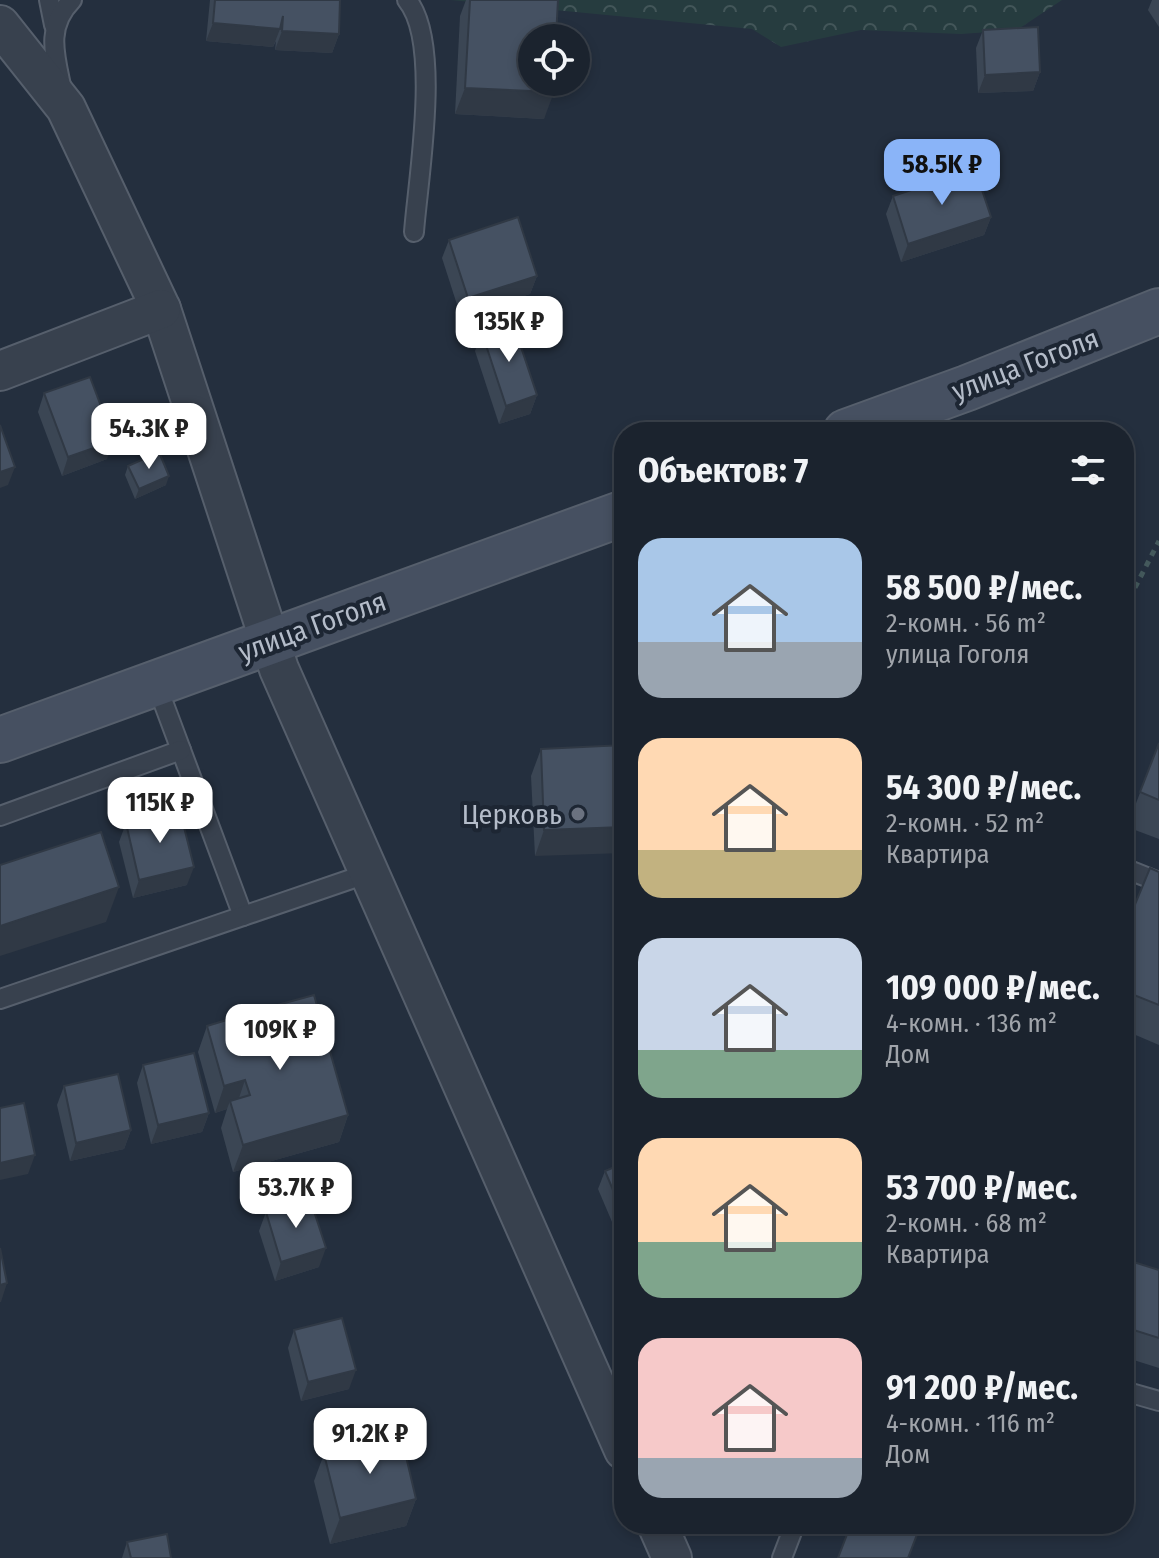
<!DOCTYPE html>
<html lang="ru">
<meta charset="utf-8">
<style>
body{margin:0;font-family:"Fira Sans Condensed",sans-serif;background:#242b36;color:#f1f3f6;height:100vh;display:flex;flex-direction:column;font-size:30px;white-space:nowrap}
*{box-sizing:border-box;margin:0}
p{font-size:26px;color:#a0a4aa}
.icon{flex:none;width:44px;height:44px;fill:none;stroke:currentColor;stroke-width:2;stroke-linecap:round;stroke-linejoin:round}
.map{position:relative;flex:1;overflow:hidden}
.drawer{position:absolute;left:614px;top:422px;width:520px;height:1112px;display:flex;flex-direction:column;background:#1b232e;border-radius:32px;box-shadow:0 4px 12px #0003,0 0 0 2px #39404a}
.drawer>*{flex:none}
.fabs{position:absolute;left:518px;top:24px;display:grid;gap:16px}
.fabs a{display:grid;place-items:center;width:72px;height:72px;border-radius:50%;background:#1b232e;box-shadow:0 4px 12px #0003,0 0 0 2px #39404a;font-size:40px}
.price{position:absolute;translate:-50% -68px;padding:0 18px;border-radius:16px;background:#fff;color:#222;font-size:26px;line-height:52px;filter:drop-shadow(0 2px 4px #0008)}
.price::after{content:'';position:absolute;left:50%;top:48px;width:24px;height:18px;margin-left:-12px;background:inherit;clip-path:polygon(0 0,100% 0,50% 100%)}
.price.selected{background:#8ab4f8;color:#111}
ul{padding:0;list-style:none}
li{display:flex;align-items:center;gap:24px;height:200px;padding:0 24px}
li span{display:grid;place-items:center;flex:none;width:224px;height:160px;border-radius:24px;color:#555}
li>.icon{margin-inline-start:auto}
span .icon{width:96px;height:96px;fill:#fffc;stroke-width:1}
li b{font-size:34px}
h2{display:flex;justify-content:space-between;align-items:center;height:96px;padding:0 24px;font-size:34px}
.map>svg:first-child{display:block}
</style>
<div class="map">
<svg width="1159" height="1558" viewBox="0 0 1159 1558">
<defs>
<pattern id="forest-crowns" width="20" height="18" patternUnits="userSpaceOnUse" patternTransform="scale(2)"><rect width="20" height="18" fill="#263c3f"/><path d="M2 6a3 3 0 1 1 6 0M12 15a3 3 0 1 1 6 0" fill="none" stroke="#435659"/></pattern>
</defs>
<rect width="100%" height="100%" fill="#242f3e"/>
<polygon fill="url(#forest-crowns)" points="451,0 1062,0 1017,30 961,34 861,30 781,47 752,29"/>
<g fill="none" stroke-linecap="round" stroke-linejoin="round">
<g stroke="#565f6c" stroke-width="22">
<g id="service">
<polyline points="49,0 54,25"/>
<path d="M 407,0 C 442,42 418,178 414,232"/>
<path d="M 62,90 C 55,56 45,27 72,0"/>
<polyline points="156,683 243,916"/>
<polyline points="0,816 181,750"/>
<polyline points="1124,868 1159,882"/>
<polyline points="0,999 369,873"/>
<polyline points="1124,1391 1159,1401"/>
<polyline points="782,1558 795,1524"/>
</g>
</g>
<g stroke="#565f6c" stroke-width="42">
<g id="minor">
<polyline points="0,25 66,108 161,309 279,669 624,1450"/>
<polyline points="0,371 161,309"/>
<polyline points="657,1524 672,1558"/>
</g>
</g>
<g stroke="#565f6c" stroke-width="48">
<g id="secondary">
<polyline points="846,432 967,388 1159,311"/>
<polyline points="0,740 624,513"/>
</g>
</g>
<polyline stroke="#44595c" stroke-width="5" stroke-dasharray="6 6" stroke-linecap="butt" points="1124,609 1159,541"/>
<use href="#service" stroke="#38414e" stroke-width="18"/>
<use href="#minor" stroke="#38414e" stroke-width="38"/>
<use href="#secondary" stroke="#465061" stroke-width="44"/>
</g>
<g fill="#3b4654">
<polygon points="210,0 340,0 339,34 332,53 275,50 276,41 273,47 206,41"/>
<polygon points="466,0 558,0 544,119 455,114 460,16"/>
<polygon points="1152,0 1159,0 1159,27 1148,10"/>
<polygon points="983,30 1040,72 1033,91 978,93 976,48"/>
<polygon points="893,196 991,217 984,235 901,262 886,214"/>
<polygon points="449,240 537,276 530,294 461,317 442,258"/>
<polygon points="482,333 537,395 530,414 499,424 475,351"/>
<polygon points="44,393 107,459 62,476 38,412"/>
<polygon points="128,466 166,485 135,499 125,475"/>
<polygon points="1159,743 1159,839 1127,827"/>
<polygon points="624,745 535,856 531,776 541,749"/>
<polygon points="126,823 187,885 133,898 119,842"/>
<polygon points="1159,872 1159,1045 1124,1030 1124,931"/>
<polygon points="270,1007 348,1115 339,1142 233,1172 221,1128 227,1109 215,1113 198,1052 207,1026 235,1036 262,1028"/>
<polygon points="143,1065 209,1113 202,1132 151,1144 137,1083"/>
<polygon points="64,1086 131,1130 124,1149 70,1161 57,1105"/>
<polygon points="624,1163 624,1250 598,1189 605,1171"/>
<polygon points="266,1212 319,1267 275,1281 259,1231"/>
<polygon points="1124,1259 1159,1270 1159,1368 1124,1357"/>
<polygon points="294,1330 349,1389 301,1401 288,1348"/>
<polygon points="324,1454 416,1499 406,1526 330,1544 314,1481"/>
<polygon points="127,1542 171,1558 122,1558"/>
</g>
<g fill="#303945">
<polygon points="213,23 280,29 273,47 206,41"/>
<polygon points="282,31 339,34 332,53 275,50"/>
<polygon points="1040,72 1033,91 978,93 985,75"/>
<polygon points="465,88 554,92 544,119 455,114"/>
<polygon points="991,217 984,235 901,262 908,244"/>
<polygon points="537,276 530,294 461,317 468,298"/>
<polygon points="537,395 530,414 499,424 506,406"/>
<polygon points="114,441 107,459 62,476 68,457"/>
<polygon points="15,467 8,485 0,488 0,472"/>
<polygon points="169,476 166,485 135,499 139,489"/>
<polygon points="624,827 624,853 535,856 544,830"/>
<polygon points="194,867 187,885 133,898 139,880"/>
<polygon points="119,887 106,922 0,956 0,926"/>
<polygon points="245,1080 236,1107 230,1101 227,1109 215,1113 224,1086"/>
<polygon points="209,1113 202,1132 151,1144 158,1125"/>
<polygon points="348,1115 339,1142 233,1172 243,1145"/>
<polygon points="131,1130 124,1149 70,1161 76,1143"/>
<polygon points="35,1155 28,1174 0,1180 0,1163"/>
<polygon points="326,1248 319,1267 275,1281 281,1262"/>
<polygon points="7,1283 1,1302 0,1302 0,1285"/>
<polygon points="356,1370 349,1389 301,1401 308,1382"/>
<polygon points="416,1499 406,1526 330,1544 340,1518"/>
</g>
<g fill="#455162" stroke="#303945" stroke-width="2">
<polygon points="215,0 340,0 339,34 282,31 283,16 280,29 213,23"/>
<polygon points="470,0 558,0 556,38 532,38 532,82 554,82 554,92 465,88"/>
<polygon points="1038,27 1040,72 985,75 983,30"/>
<polygon points="975,169 991,217 908,244 893,196"/>
<polygon points="518,217 537,276 468,298 449,240"/>
<polygon points="513,323 537,395 506,406 482,333"/>
<polygon points="90,377 114,441 68,457 44,393"/>
<polygon points="0,425 15,467 0,472"/>
<polygon points="159,452 169,476 139,489 128,466"/>
<polygon points="1159,743 1159,800 1140,792"/>
<polygon points="624,745 624,827 544,830 541,749"/>
<polygon points="180,811 194,867 139,880 126,823"/>
<polygon points="101,832 119,887 0,926 0,865"/>
<polygon points="1150,868 1159,872 1159,1005 1124,991 1124,931"/>
<polygon points="314,995 348,1115 243,1145 230,1101 250,1095 245,1080 224,1086 207,1026 230,1019 235,1036 275,1025 270,1007"/>
<polygon points="194,1053 209,1113 158,1125 143,1065"/>
<polygon points="118,1074 131,1130 76,1143 64,1086"/>
<polygon points="24,1103 35,1155 0,1163 0,1108"/>
<polygon points="624,1163 624,1216 605,1171"/>
<polygon points="310,1199 326,1248 281,1262 266,1212"/>
<polygon points="0,1248 7,1283 0,1285"/>
<polygon points="1124,1259 1159,1270 1159,1338 1124,1327"/>
<polygon points="342,1318 356,1370 308,1382 294,1330"/>
<polygon points="401,1435 416,1499 340,1518 324,1454"/>
<polygon points="851,1524 921,1524 908,1558 838,1558"/>
<polygon points="167,1534 171,1558 131,1558 127,1542"/>
</g>
<circle fill="#6b7280" stroke="#1d2633" stroke-width="3" cx="578" cy="814" r="8"/>
<g text-anchor="middle" stroke-width="8" stroke-linejoin="round" paint-order="stroke">
<g font-size="28" fill="#b4bcc9" stroke="#1d2633">
<text transform="translate(1025 364) rotate(-21)" y="10">улица Гоголя</text>
<text transform="translate(312 626) rotate(-20)" y="10">улица Гоголя</text>
</g>
<g font-size="28" fill="#b4bcc9" stroke="#1d2633" text-anchor="end">
<text x="562" y="824">Церковь</text>
</g>
</g>
</svg>
<div class="fabs">
<a><svg class="icon" aria-label="locate" viewBox="0 0 24 24"><circle cx="12" cy="12" r="6"/><path d="M12 2v4M12 18v4M2 12h4M18 12h4"/></svg></a>
</div>
<b class="price selected" style="left:942px;top:207px">58.5K ₽</b>
<b class="price" style="left:509px;top:364px">135K ₽</b>
<b class="price" style="left:149px;top:471px">54.3K ₽</b>
<b class="price" style="left:160px;top:845px">115K ₽</b>
<b class="price" style="left:280px;top:1072px">109K ₽</b>
<b class="price" style="left:296px;top:1230px">53.7K ₽</b>
<b class="price" style="left:370px;top:1476px">91.2K ₽</b>
<section class="drawer">
<h2>Объектов: 7<svg class="icon" aria-label="filters" viewBox="0 0 24 24"><path d="M4 7h16M4 17h16"/><circle cx="9" cy="7" r="2"/><circle cx="15" cy="17" r="2"/></svg></h2>
<ul>
<li><span style="background:linear-gradient(#a9c7e8 65%,#9aa5b1 0)"><svg class="icon" aria-label="home" viewBox="0 0 24 24"><path d="M3 11l9-7 9 7M6 9v11h12V9"/></svg></span><div><b>58 500 ₽/мес.</b><p>2-комн. · 56 m²</p><p>улица Гоголя</p></div></li>
<li><span style="background:linear-gradient(#ffd9b3 70%,#c2b280 0)"><svg class="icon" aria-label="home" viewBox="0 0 24 24"><path d="M3 11l9-7 9 7M6 9v11h12V9"/></svg></span><div><b>54 300 ₽/мес.</b><p>2-комн. · 52 m²</p><p>Квартира</p></div></li>
<li><span style="background:linear-gradient(#c9d6e8 70%,#7fa58c 0)"><svg class="icon" aria-label="home" viewBox="0 0 24 24"><path d="M3 11l9-7 9 7M6 9v11h12V9"/></svg></span><div><b>109 000 ₽/мес.</b><p>4-комн. · 136 m²</p><p>Дом</p></div></li>
<li><span style="background:linear-gradient(#ffd9b3 65%,#7fa58c 0)"><svg class="icon" aria-label="home" viewBox="0 0 24 24"><path d="M3 11l9-7 9 7M6 9v11h12V9"/></svg></span><div><b>53 700 ₽/мес.</b><p>2-комн. · 68 m²</p><p>Квартира</p></div></li>
<li><span style="background:linear-gradient(#f6c9c9 75%,#9aa5b1 0)"><svg class="icon" aria-label="home" viewBox="0 0 24 24"><path d="M3 11l9-7 9 7M6 9v11h12V9"/></svg></span><div><b>91 200 ₽/мес.</b><p>4-комн. · 116 m²</p><p>Дом</p></div></li>
</ul>
</section>
</div>
